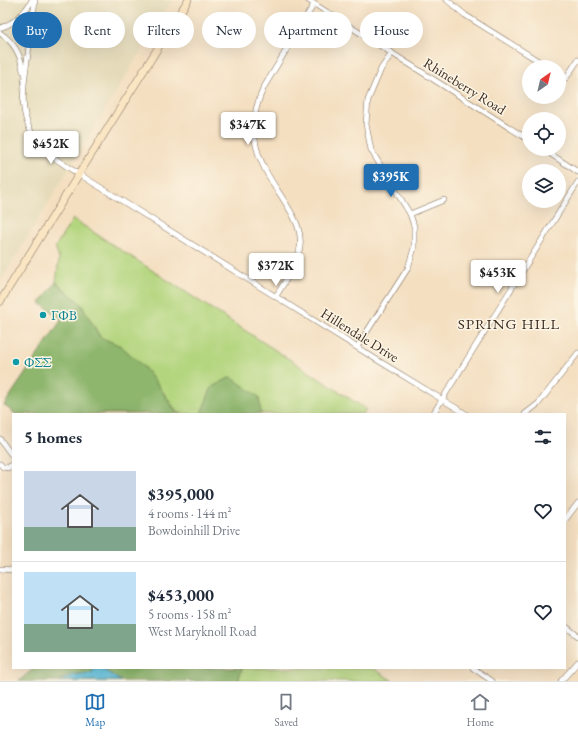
<!DOCTYPE html>
<meta charset="utf-8">
<style>
body{margin:0;font-family:"EB Garamond",serif;background:#f2f2f3;color:#1f2937;height:100vh;display:flex;flex-direction:column;font-size:15px;white-space:nowrap}
*{box-sizing:border-box;margin:0}
p{font-size:13px;color:#747a83}
.icon{flex:none;width:22px;height:22px;fill:none;stroke:currentColor;stroke-width:2;stroke-linecap:round;stroke-linejoin:round}
.map{position:relative;flex:1;overflow:hidden}
.side{position:absolute;left:12px;top:413px;width:554px;height:256px;display:flex;flex-direction:column;background:#fff;border-radius:0px;box-shadow:0 4px 16px #0002}
.side>*{flex:none}
.guide{position:absolute;left:12px;top:12px;width:554px;height:36px;display:flex;gap:8px}
.needle{width:26px;rotate:34deg}
.controls{position:absolute;left:522px;top:60px;display:grid;gap:8px}
.controls a{display:grid;place-items:center;width:44px;height:44px;border-radius:50%;background:#fff;box-shadow:0 4px 16px #0002;font-size:20px}
.price{position:absolute;translate:-50% -34px;padding:0 9px;border-radius:4px;background:#fff;color:#222;font-size:13px;line-height:26px;filter:drop-shadow(0 1px 2px #0008)}
.price::after{content:'';position:absolute;left:50%;top:24px;width:12px;height:9px;margin-left:-6px;background:inherit;clip-path:polygon(0 0,100% 0,50% 100%)}
.price.current{background:#1f6fb2;color:#fff}
ul{padding:0;list-style:none}
li{display:flex;align-items:center;gap:12px;height:100px;padding:0 12px}
li+li{border-top:1px solid #e0e1e3}
li span{display:grid;place-items:center;flex:none;width:112px;height:80px;border-radius:0px;color:#555}
li>.icon{margin-inline-start:auto}
span .icon{width:48px;height:48px;fill:#fffc;stroke-width:1}
li b{font-size:17px}
h2{display:flex;justify-content:space-between;align-items:center;height:48px;padding:0 12px;font-size:17px}
.tag{padding:0 14px;border-radius:18px;background:#fff;box-shadow:0 4px 16px #0002;font-size:14px;line-height:36px}
.tag.current{background:#1f6fb2;color:#fff}
.tab-bar{display:flex;justify-content:space-around;align-items:center;height:56px;border-top:1px solid #e0e1e3;background:#fff;font-size:11px;color:#747a83}
.tab-bar a{display:grid;justify-items:center;gap:2px}
.tab-bar .current{color:#1f6fb2}
.map>svg:first-child{display:block}
</style>
<div class="map">
<svg width="578" height="681" viewBox="0 0 578 681">
<rect width="100%" height="100%" fill="#fcf5e5"/>
<filter id="ink" filterUnits="userSpaceOnUse"><feTurbulence type="fractalNoise" baseFrequency=".025" numOctaves="2"/><feDisplacementMap in="SourceGraphic" scale="8" xChannelSelector="R" yChannelSelector="G"/><feConvolveMatrix kernelMatrix="1 2 1 2 8 2 1 2 1" color-interpolation-filters="sRGB"/></filter>
<filter id="wash" filterUnits="userSpaceOnUse"><feTurbulence type="fractalNoise" baseFrequency=".012" numOctaves="4" result="noise"/><feDisplacementMap in="SourceGraphic" scale="16" xChannelSelector="R" yChannelSelector="G"/><feGaussianBlur stdDeviation="0.9" result="paint"/><feColorMatrix in="noise" values="0 0 0 0 0 0 0 0 0 0 0 0 0 0 0 0 0 1.4 0 .05"/><feComposite in="paint" operator="in"/></filter>
<g filter="url(#wash)">
<rect width="100%" height="100%" fill="#f4dfc1"/>
<polygon fill="#e5dbba" points="0,0 172,0 0,282"/>
<g fill="#b3d57e" stroke="#77804e">
<polygon points="73,219 366,409 363,414 261,414 259,397 212,387 201,414 182,414 177,412 158,385 142,365 100,337 81,304 56,282 59,259 55,247"/>
<polygon points="242,668 373,668 393,681 238,681"/>
</g>
<g fill="#8eb66d" stroke="#647046">
<polygon points="56,282 81,304 100,337 121,346 142,365 158,385 176,412 182,414 15,414 4,405 62,319 40,303"/>
<polygon points="231,377 259,397 261,414 201,414 212,387"/>
<polygon points="34,668 242,668 238,681 19,681"/>
</g>
<polygon fill="#61c2e0" stroke="#4e767f" points="93,668 101,668 121,681 60,681 72,675 92,673"/>
</g>
<g filter="url(#ink)">
<g fill="none" stroke-linecap="round" stroke-linejoin="round">
<g stroke="#7c6957" stroke-width="6">
<g id="minor">
<path d="M 35,0 C 33,18 30,36 28,54 C 23,88 16,119 42,147 C 52,158 66,166 79,174 L 374,358 L 466,414"/>
<polyline points="308,0 529,140"/>
<polyline points="447,0 465,15 548,67"/>
<path d="M 0,28 C 15,23 25,13 32,0"/>
<path d="M 0,33 C 14,42 21,55 23,71"/>
<polyline points="559,74 566,78 578,60"/>
<polyline points="543,149 578,172"/>
<polyline points="410,214 444,200"/>
<path d="M 276,296 C 284,283 298,263 300,247 C 302,232 296,220 288,207 C 280,193 268,178 262,163 C 250,137 252,112 264,87 L 314,4"/>
<polyline points="357,347 408,268 414,248 414,226 410,214 371,150 366,124 368,100 381,69 392,53"/>
<polyline points="433,414 578,182"/>
<polyline points="525,414 538,404 578,353"/>
<polyline points="0,439 13,457"/>
<polyline points="0,464 3,467 8,468 13,463"/>
<polyline points="565,520 578,503"/>
<polyline points="0,569 13,570"/>
<polyline points="565,626 578,636"/>
<polyline points="473,668 492,681"/>
<polyline points="561,681 578,662"/>
</g>
</g>
<g stroke="#7c6957" stroke-width="8">
<polyline id="secondary" points="0,302 79,174 188,0"/>
</g>
<use href="#minor" stroke="#fff" stroke-width="5"/>
<use href="#secondary" stroke="#fbe6c4" stroke-width="7"/>
</g>
</g>
<g fill="#0f9aa8" stroke="#fcf5e5" stroke-width="1.5">
<circle cx="43" cy="315" r="4"/>
<circle cx="16" cy="362" r="4"/>
</g>
<g text-anchor="middle" stroke-width="3" stroke-linejoin="round" paint-order="stroke">
<g font-size="14" fill="#3b2a1e" stroke="#fcf5e5">
<text transform="translate(465 86) rotate(32)" y="5">Rhineberry Road</text>
<text transform="translate(360 335) rotate(32)" y="5">Hillendale Drive</text>
</g>
<g font-size="14" fill="#0d838f" stroke="#fcf5e5" text-anchor="start">
<text x="51" y="320">ΓΦB</text>
<text x="24" y="367">ΦΣΣ</text>
</g>
<g font-size="15" letter-spacing="1" fill="#3b2a1e" stroke="#fcf5e5">
<text x="509" y="329">SPRING HILL</text>
</g>
</g>
</svg>
<div class="controls">
<a><svg class="needle" viewBox="-14 -14 28 28"><path d="M0-13l5 13h-10z" fill="#e53935"/><path d="M0 13l5-13h-10z" fill="#747a83"/></svg></a>
<a><svg class="icon" aria-label="locate" viewBox="0 0 24 24"><circle cx="12" cy="12" r="6"/><path d="M12 2v4M12 18v4M2 12h4M18 12h4"/></svg></a>
<a><svg class="icon" aria-label="layers" viewBox="0 0 24 24"><path d="M12 4l9 5-9 5-9-5zM3 14l9 5 9-5"/></svg></a>
</div>
<b class="price" style="left:248px;top:146px">$347K</b>
<b class="price" style="left:51px;top:165px">$452K</b>
<b class="price current" style="left:391px;top:198px">$395K</b>
<b class="price" style="left:276px;top:287px">$372K</b>
<b class="price" style="left:498px;top:294px">$453K</b>
<div class="guide">
<a class="tag current">Buy</a>
<a class="tag">Rent</a>
<a class="tag">Filters</a>
<a class="tag">New</a>
<a class="tag">Apartment</a>
<a class="tag">House</a>
</div>
<section class="side">
<h2>5 homes<svg class="icon" aria-label="filters" viewBox="0 0 24 24"><path d="M4 7h16M4 17h16"/><circle cx="9" cy="7" r="2"/><circle cx="15" cy="17" r="2"/></svg></h2>
<ul>
<li><span style="background:linear-gradient(#c9d6e8 70%,#7fa58c 0)"><svg class="icon" aria-label="home" viewBox="0 0 24 24"><path d="M3 11l9-7 9 7M6 9v11h12V9"/></svg></span><div><b>$395,000</b><p>4 rooms · 144 m²</p><p>Bowdoinhill Drive</p></div><svg class="icon" aria-label="heart" viewBox="0 0 24 24"><path d="M12 20l-8-8c-3-5 5-10 8-4 3-6 11-1 8 4z"/></svg></li>
<li><span style="background:linear-gradient(#bfe0f5 65%,#7fa58c 0)"><svg class="icon" aria-label="home" viewBox="0 0 24 24"><path d="M3 11l9-7 9 7M6 9v11h12V9"/></svg></span><div><b>$453,000</b><p>5 rooms · 158 m²</p><p>West Maryknoll Road</p></div><svg class="icon" aria-label="heart" viewBox="0 0 24 24"><path d="M12 20l-8-8c-3-5 5-10 8-4 3-6 11-1 8 4z"/></svg></li>
</ul>
</section>
</div>
<nav class="tab-bar">
<a class="current"><svg class="icon" aria-label="map" viewBox="0 0 24 24"><path d="M3 6l6-2 6 2 6-2v14l-6 2-6-2-6 2zM9 4v14M15 6v14"/></svg>Map</a>
<a><svg class="icon" aria-label="saved" viewBox="0 0 24 24"><path d="M7 4h10v16l-5-4-5 4z"/></svg>Saved</a>
<a><svg class="icon" aria-label="home" viewBox="0 0 24 24"><path d="M3 11l9-7 9 7M6 9v11h12V9"/></svg>Home</a>
</nav>
